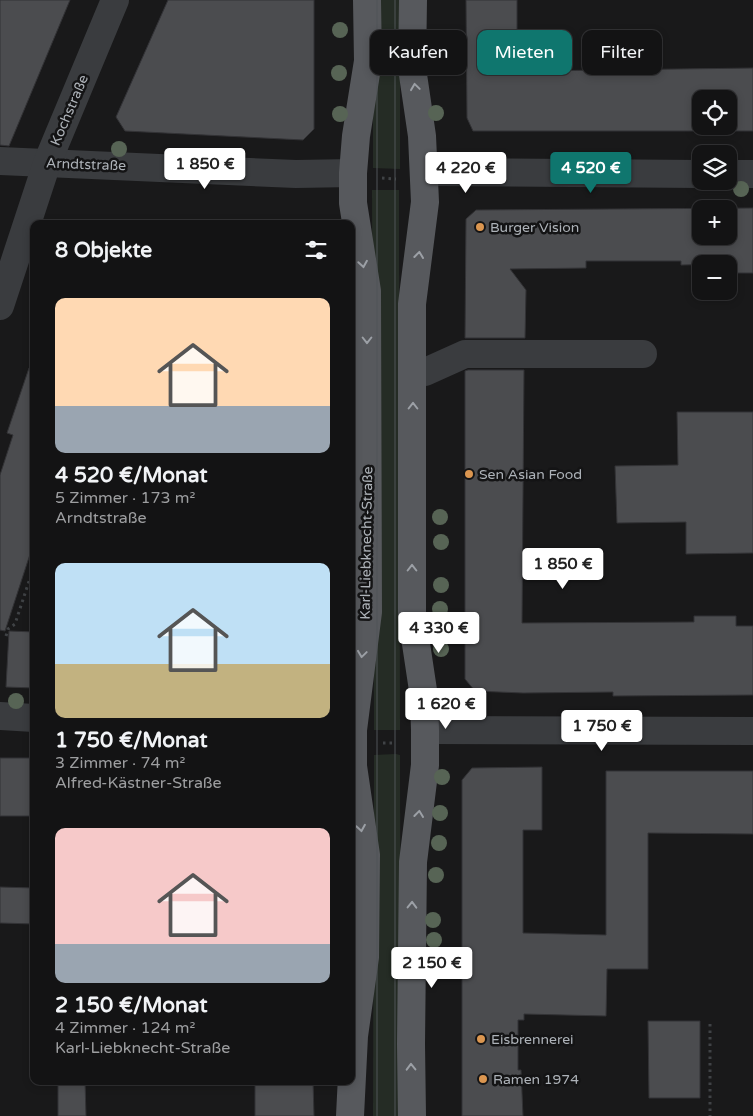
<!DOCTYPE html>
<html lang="de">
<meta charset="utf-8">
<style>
body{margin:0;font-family:"Varela Round",sans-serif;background:#202022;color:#f1f3f6;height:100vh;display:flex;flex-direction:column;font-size:19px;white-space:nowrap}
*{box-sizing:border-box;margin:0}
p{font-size:16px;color:#9d9ea0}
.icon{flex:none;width:28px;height:28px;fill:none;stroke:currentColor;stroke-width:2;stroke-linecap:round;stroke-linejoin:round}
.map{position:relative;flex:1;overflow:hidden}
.side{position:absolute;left:30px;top:220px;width:325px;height:865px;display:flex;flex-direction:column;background:#131314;border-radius:10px;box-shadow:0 2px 8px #0003,0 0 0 1px #323234}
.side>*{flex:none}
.hud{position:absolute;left:370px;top:30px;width:308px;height:45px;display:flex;gap:10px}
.fabs{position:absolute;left:692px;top:90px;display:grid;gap:10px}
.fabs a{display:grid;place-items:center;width:45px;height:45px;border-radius:10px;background:#131314;box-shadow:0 2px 8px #0003,0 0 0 1px #323234;font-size:25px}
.price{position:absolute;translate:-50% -42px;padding:0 11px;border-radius:5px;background:#fff;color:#222;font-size:16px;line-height:32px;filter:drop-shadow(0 1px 2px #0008)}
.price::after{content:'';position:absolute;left:50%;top:30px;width:15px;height:11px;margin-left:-8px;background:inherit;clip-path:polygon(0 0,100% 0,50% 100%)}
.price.selected{background:#0f766e;color:#fff}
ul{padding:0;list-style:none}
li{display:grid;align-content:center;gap:10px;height:265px;padding:0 25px}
li span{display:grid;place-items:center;height:155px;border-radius:10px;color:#555}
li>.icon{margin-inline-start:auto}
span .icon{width:90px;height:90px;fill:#fffc;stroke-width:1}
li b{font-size:21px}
h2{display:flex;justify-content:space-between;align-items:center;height:60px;padding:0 25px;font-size:21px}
.pill{padding:0 18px;border-radius:10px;background:#131314;box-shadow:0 2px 8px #0003,0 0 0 1px #323234;font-size:18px;line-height:45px}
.pill.selected{background:#0f766e;color:#fff}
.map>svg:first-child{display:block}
</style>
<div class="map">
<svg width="753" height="1116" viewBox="0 0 753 1116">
<rect width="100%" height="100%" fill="#19191a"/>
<g fill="#252c25">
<polygon points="373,0 400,0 400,169 373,168"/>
<polygon points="372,190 399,190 400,730 374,730"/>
<polygon points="396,754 400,755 401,1116 373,1116 374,755"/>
</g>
<g fill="#4b4c4f" stroke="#333336" fill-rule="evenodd">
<polygon points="0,0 70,0 9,146 0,145"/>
<polygon points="168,0 314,0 314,129 303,140 125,131 116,117"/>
<path d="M 466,0 L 517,0 L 517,31 L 528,31 L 529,71 L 753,68 L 753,131 L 473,131 L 467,118 ZM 701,99 L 729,99 L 729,126 L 701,126 Z"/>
<path d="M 753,208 L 753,273 L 729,273 L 729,264 L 681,265 L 681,261 L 586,261 L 586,268 L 510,269 L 526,290 L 525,338 L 465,338 L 466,219 L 476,210 ZM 701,209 L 729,209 L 729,236 L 701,236 Z"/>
<polygon points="29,368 34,369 34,542 5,631 0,630 0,475 13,435 7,433"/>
<polygon points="468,370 524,370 522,623 694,622 694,616 736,616 736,626 753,626 753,695 613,696 613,692 523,693 475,691 465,679 465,371"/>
<polygon points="677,412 753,412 753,553 686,554 686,522 617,523 615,466 678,465"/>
<polygon points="9,631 34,632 34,688 6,687"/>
<rect x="0" y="758" width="34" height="58"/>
<polygon points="542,767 542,830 523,830 523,933 606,935 606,771 753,771 753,834 648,833 648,969 607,969 606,1016 524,1014 524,1020 518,1020 518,1070 521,1070 523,1116 462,1116 462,780 472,768"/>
<polygon points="0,887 34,888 34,924 0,923"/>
<polygon points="648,1021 700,1021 700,1098 649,1098"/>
<polygon points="58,1081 85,1081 86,1116 58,1116"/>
<polygon points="255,1081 313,1081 314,1116 255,1116"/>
</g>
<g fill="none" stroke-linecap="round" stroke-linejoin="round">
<g stroke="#404346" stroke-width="3" stroke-dasharray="2.5 4" stroke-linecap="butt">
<polyline points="382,178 396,179"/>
<polyline points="6,636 8,629 15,624 34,566"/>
<polyline points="383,743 396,743"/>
<polyline points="710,1024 710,1116"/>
</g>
<g stroke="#3a3c3f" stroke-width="28">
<polyline points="0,161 296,174 353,173"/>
<polyline points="425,172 701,174"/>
<polyline points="729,174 753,174"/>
<polyline points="0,306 47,163 115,0"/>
<polyline points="413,373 425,372 465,354 643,354"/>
<polyline points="0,716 34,718"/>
<polyline points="425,730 753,731"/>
</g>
<g stroke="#57595d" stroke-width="28">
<polyline points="350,1116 354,1036 365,957 366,855 353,766 353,730 368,612 367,291 353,203 353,173 356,136 368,61 367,0"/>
<polyline points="412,1116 411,1044 413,862 425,765 425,730 424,697 412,617 412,304 425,202 422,136 412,68 413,0"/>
</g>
<g stroke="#515458" stroke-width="1">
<polyline points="377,0 377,1116"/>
<polyline points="395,0 395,1116"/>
</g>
</g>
<g fill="#576455">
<circle cx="340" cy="30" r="8"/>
<circle cx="339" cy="73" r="8"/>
<circle cx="436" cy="113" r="8"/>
<circle cx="340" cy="114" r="8"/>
<circle cx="119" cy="149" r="8"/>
<circle cx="741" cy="189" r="8"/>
<circle cx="440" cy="517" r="8"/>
<circle cx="441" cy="542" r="8"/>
<circle cx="441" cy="585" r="8"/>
<circle cx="440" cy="609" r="8"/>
<circle cx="441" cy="649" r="8"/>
<circle cx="16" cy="701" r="8"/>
<circle cx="442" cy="777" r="8"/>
<circle cx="440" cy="813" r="8"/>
<circle cx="439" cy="843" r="8"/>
<circle cx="436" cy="875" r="8"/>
<circle cx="433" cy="920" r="8"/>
<circle cx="434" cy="940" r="8"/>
</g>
<defs><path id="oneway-chevron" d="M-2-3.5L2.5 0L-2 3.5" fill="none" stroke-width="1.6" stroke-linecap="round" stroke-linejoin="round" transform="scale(1.25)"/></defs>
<g stroke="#9ca0a6">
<use href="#oneway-chevron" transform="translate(415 87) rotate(-98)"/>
<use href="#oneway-chevron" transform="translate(419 255) rotate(-83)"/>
<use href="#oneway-chevron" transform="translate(363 264) rotate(81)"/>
<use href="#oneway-chevron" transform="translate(367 340) rotate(90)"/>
<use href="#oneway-chevron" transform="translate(413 406) rotate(-90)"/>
<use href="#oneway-chevron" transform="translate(412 568) rotate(-90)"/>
<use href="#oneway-chevron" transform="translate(362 654) rotate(98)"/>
<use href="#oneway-chevron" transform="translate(419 814) rotate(-83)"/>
<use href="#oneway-chevron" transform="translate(361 828) rotate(81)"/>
<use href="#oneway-chevron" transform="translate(412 905) rotate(-89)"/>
<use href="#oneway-chevron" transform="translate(411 1067) rotate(-91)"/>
</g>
<g fill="#db9650" stroke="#141415" stroke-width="2">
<circle cx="480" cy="227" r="5"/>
<circle cx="469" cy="474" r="5"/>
<circle cx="481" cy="1039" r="5"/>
<circle cx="483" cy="1079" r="5"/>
</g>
<g text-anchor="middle" stroke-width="5" stroke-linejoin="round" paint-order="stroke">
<g font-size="14" fill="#adb2b8" stroke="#141415">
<text transform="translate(69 110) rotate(-67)" y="5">Kochstraße</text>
<text transform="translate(86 164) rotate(2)" y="5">Arndtstraße</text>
<text transform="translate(366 543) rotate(-89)" y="5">Karl-Liebknecht-Straße</text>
</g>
<g font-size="14" fill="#adb2b8" stroke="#141415" text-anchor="start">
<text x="490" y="232">Burger Vision</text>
<text x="479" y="479">Sen Asian Food</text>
<text x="491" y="1044">Eisbrennerei</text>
<text x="493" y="1084">Ramen 1974</text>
</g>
</g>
</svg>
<div class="fabs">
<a><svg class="icon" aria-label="locate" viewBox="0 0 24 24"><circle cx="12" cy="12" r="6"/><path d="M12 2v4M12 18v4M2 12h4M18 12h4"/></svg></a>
<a><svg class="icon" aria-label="layers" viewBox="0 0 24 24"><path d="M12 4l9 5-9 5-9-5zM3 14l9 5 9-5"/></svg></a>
<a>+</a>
<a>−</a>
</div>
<b class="price" style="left:205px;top:190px">1 850 €</b>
<b class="price" style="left:466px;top:194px">4 220 €</b>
<b class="price selected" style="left:591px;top:194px">4 520 €</b>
<b class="price" style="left:563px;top:590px">1 850 €</b>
<b class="price" style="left:439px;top:654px">4 330 €</b>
<b class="price" style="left:446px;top:730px">1 620 €</b>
<b class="price" style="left:602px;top:752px">1 750 €</b>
<b class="price" style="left:432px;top:989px">2 150 €</b>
<div class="hud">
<a class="pill">Kaufen</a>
<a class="pill selected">Mieten</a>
<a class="pill">Filter</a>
</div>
<section class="side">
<h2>8 Objekte<svg class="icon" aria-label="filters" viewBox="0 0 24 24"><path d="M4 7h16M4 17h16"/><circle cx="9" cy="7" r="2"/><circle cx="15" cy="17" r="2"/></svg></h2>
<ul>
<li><span style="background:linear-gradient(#ffd9b3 70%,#9aa5b1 0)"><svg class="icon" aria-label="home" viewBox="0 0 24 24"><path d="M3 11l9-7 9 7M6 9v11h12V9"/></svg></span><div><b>4 520 €/Monat</b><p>5 Zimmer · 173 m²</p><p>Arndtstraße</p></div></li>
<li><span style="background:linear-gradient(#bfe0f5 65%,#c2b280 0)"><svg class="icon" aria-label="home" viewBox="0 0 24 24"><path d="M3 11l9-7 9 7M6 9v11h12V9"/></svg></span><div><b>1 750 €/Monat</b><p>3 Zimmer · 74 m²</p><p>Alfred-Kästner-Straße</p></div></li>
<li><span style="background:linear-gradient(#f6c9c9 75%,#9aa5b1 0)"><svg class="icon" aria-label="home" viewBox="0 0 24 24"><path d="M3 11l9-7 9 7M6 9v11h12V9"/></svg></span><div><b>2 150 €/Monat</b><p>4 Zimmer · 124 m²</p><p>Karl-Liebknecht-Straße</p></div></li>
</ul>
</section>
</div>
